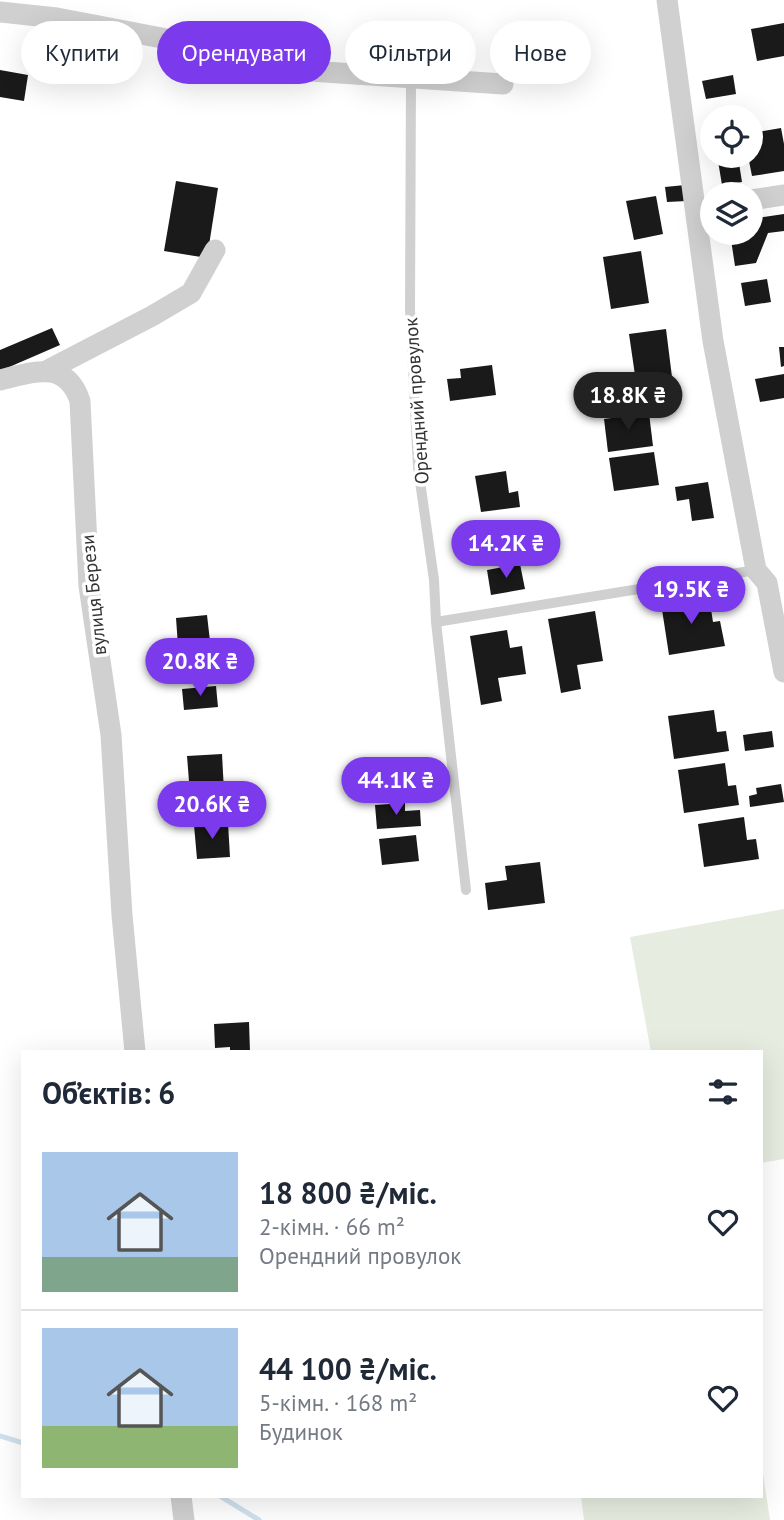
<!DOCTYPE html>
<html lang="uk">
<meta charset="utf-8">
<style>
body{margin:0;font-family:"PT Sans",sans-serif;background:#f2f2f3;color:#1f2937;height:100vh;display:flex;flex-direction:column;font-size:26px;white-space:nowrap}
*{box-sizing:border-box;margin:0}
p{font-size:23px;color:#747a83}
.icon{flex:none;width:38px;height:38px;fill:none;stroke:currentColor;stroke-width:2;stroke-linecap:round;stroke-linejoin:round}
.map{position:relative;flex:1;overflow:hidden}
.drawer{position:absolute;left:21px;top:1050px;width:742px;height:448px;display:flex;flex-direction:column;background:#fff;border-radius:0px;box-shadow:0 7px 28px #0002}
.drawer>*{flex:none}
.guide{position:absolute;left:21px;top:21px;width:742px;height:63px;display:flex;gap:14px}
.fabs{position:absolute;left:700px;top:105px;display:grid;gap:14px}
.fabs a{display:grid;place-items:center;width:63px;height:63px;border-radius:50%;background:#fff;box-shadow:0 7px 28px #0002;font-size:35px}
.price{position:absolute;translate:-50% -60px;padding:0 16px;border-radius:24px;background:#7c3aed;color:#fff;font-size:23px;line-height:46px;filter:drop-shadow(0 2px 4px #0008)}
.price::after{content:'';position:absolute;left:50%;top:42px;width:21px;height:16px;margin-left:-10px;background:inherit;clip-path:polygon(0 0,100% 0,50% 100%)}
.price.on{background:#222;color:#fff}
ul{padding:0;list-style:none}
li{display:flex;align-items:center;gap:21px;height:175px;padding:0 21px}
li+li{border-top:2px solid #e0e1e3}
li span{display:grid;place-items:center;flex:none;width:196px;height:140px;border-radius:0px;color:#555}
li>.icon{margin-inline-start:auto}
span .icon{width:84px;height:84px;fill:#fffc;stroke-width:1}
li b{font-size:30px}
h2{display:flex;justify-content:space-between;align-items:center;height:84px;padding:0 21px;font-size:30px}
.chip{padding:0 24px;border-radius:32px;background:#fff;box-shadow:0 7px 28px #0002;font-size:24px;line-height:63px}
.chip.on{background:#7c3aed;color:#fff}
.map>svg:first-child{display:block}
</style>
<div class="map">
<svg width="784" height="1520" viewBox="0 0 784 1520">
<rect width="100%" height="100%" fill="#fff"/>
<g fill="#e6ecdf">
<polygon points="784,909 784,1159 761,1163 761,1052 651,1052 630,937"/>
<polygon points="761,1461 770,1520 584,1520 581,1496 761,1496"/>
</g>
<g fill="none" stroke-linecap="round" stroke-linejoin="round">
<g stroke="#cfe2ee" stroke-width="5">
<polyline points="0,1436 23,1443"/>
<polyline points="220,1496 259,1520"/>
</g>
</g>
<g fill="#1a1a1a">
<polygon points="784,23 784,56 757,61 751,29"/>
<polygon points="0,70 28,75 24,101 0,97"/>
<polygon points="733,75 736,94 706,99 702,81"/>
<polygon points="781,128 784,144 784,171 752,176 748,156 751,156 751,133"/>
<polygon points="738,157 742,182 722,185 718,161"/>
<polygon points="176,181 218,188 207,258 164,251"/>
<polygon points="685,185 687,201 667,202 665,187"/>
<polygon points="656,196 663,234 634,240 626,201"/>
<polygon points="784,214 784,231 768,233 756,263 735,266 730,233 751,233 751,219"/>
<polygon points="641,251 649,303 611,309 603,257"/>
<polygon points="767,279 771,302 745,306 741,283"/>
<polygon points="52,328 60,345 0,371 0,350"/>
<polygon points="666,329 672,377 636,382 629,334"/>
<polygon points="779,347 784,347 784,366 781,367"/>
<polygon points="492,365 496,395 450,401 447,379 461,378 460,369"/>
<polygon points="784,374 784,398 760,402 755,379"/>
<polygon points="649,413 653,446 608,452 604,419"/>
<polygon points="654,452 659,485 614,491 609,458"/>
<polygon points="506,471 509,493 518,491 520,507 481,512 475,476"/>
<polygon points="708,482 714,518 692,521 689,499 677,501 675,487"/>
<polygon points="520,524 524,549 485,554 482,529"/>
<polygon points="520,564 525,589 491,595 487,570"/>
<polygon points="709,596 713,622 720,621 725,646 669,655 661,603"/>
<polygon points="595,611 603,661 577,665 581,689 561,693 548,619"/>
<polygon points="207,615 211,650 197,652 197,644 178,646 176,618"/>
<polygon points="507,630 510,648 522,646 526,674 498,678 502,701 481,705 470,636"/>
<polygon points="216,686 218,707 184,710 182,689"/>
<polygon points="714,710 717,732 726,731 729,751 674,759 668,716"/>
<polygon points="772,731 774,747 745,751 743,735"/>
<polygon points="222,754 224,791 190,794 187,756"/>
<polygon points="725,763 728,786 736,785 739,805 684,813 678,770"/>
<polygon points="781,784 784,802 750,807 749,796 757,794 756,788"/>
<polygon points="405,803 405,811 420,810 421,826 377,829 375,805"/>
<polygon points="744,817 747,840 756,839 759,859 704,867 698,824"/>
<polygon points="228,823 230,857 197,859 194,825"/>
<polygon points="416,835 419,861 382,865 379,839"/>
<polygon points="540,862 545,903 488,910 485,883 507,880 505,866"/>
<polygon points="249,1022 250,1052 230,1052 230,1047 215,1048 214,1024"/>
</g>
<g fill="none" stroke-linecap="round" stroke-linejoin="round">
<g stroke="#d0d0d0" stroke-width="10">
<polyline points="411,77 410,309 418,467 434,580 436,622 466,890"/>
<polyline points="436,622 756,570"/>
</g>
<g stroke="#d0d0d0" stroke-width="21">
<polyline points="667,0 713,341 756,570 767,583 784,672"/>
<polyline points="0,12 57,18 193,44 262,63 310,71 503,84"/>
<polyline points="751,200 784,195"/>
<polyline points="46,371 152,316 191,293 215,250"/>
<path d="M 0,380 C 33,372 66,359 80,401 L 89,586 L 111,735 L 122,915 L 135,1052"/>
<polyline points="181,1496 184,1520"/>
</g>
</g>
<g text-anchor="middle" stroke-width="7" stroke-linejoin="round" paint-order="stroke">
<g font-size="19" fill="#333" stroke="#fff">
<text transform="translate(416 401) rotate(-94)" y="7">Орендний провулок</text>
<text transform="translate(93 595) rotate(-96)" y="7">вулиця Берези</text>
</g>
</g>
</svg>
<div class="fabs">
<a><svg class="icon" aria-label="locate" viewBox="0 0 24 24"><circle cx="12" cy="12" r="6"/><path d="M12 2v4M12 18v4M2 12h4M18 12h4"/></svg></a>
<a><svg class="icon" aria-label="layers" viewBox="0 0 24 24"><path d="M12 4l9 5-9 5-9-5zM3 14l9 5 9-5"/></svg></a>
</div>
<b class="price on" style="left:628px;top:432px">18.8K ₴</b>
<b class="price" style="left:506px;top:580px">14.2K ₴</b>
<b class="price" style="left:691px;top:626px">19.5K ₴</b>
<b class="price" style="left:200px;top:698px">20.8K ₴</b>
<b class="price" style="left:396px;top:817px">44.1K ₴</b>
<b class="price" style="left:212px;top:841px">20.6K ₴</b>
<div class="guide">
<a class="chip">Купити</a>
<a class="chip on">Орендувати</a>
<a class="chip">Фільтри</a>
<a class="chip">Нове</a>
</div>
<section class="drawer">
<h2>Об’єктів: 6<svg class="icon" aria-label="filters" viewBox="0 0 24 24"><path d="M4 7h16M4 17h16"/><circle cx="9" cy="7" r="2"/><circle cx="15" cy="17" r="2"/></svg></h2>
<ul>
<li><span style="background:linear-gradient(#a9c7e8 75%,#7fa58c 0)"><svg class="icon" aria-label="home" viewBox="0 0 24 24"><path d="M3 11l9-7 9 7M6 9v11h12V9"/></svg></span><div><b>18 800 ₴/міс.</b><p>2-кімн. · 66 m²</p><p>Орендний провулок</p></div><svg class="icon" aria-label="heart" viewBox="0 0 24 24"><path d="M12 20l-8-8c-3-5 5-10 8-4 3-6 11-1 8 4z"/></svg></li>
<li><span style="background:linear-gradient(#a9c7e8 70%,#8fb573 0)"><svg class="icon" aria-label="home" viewBox="0 0 24 24"><path d="M3 11l9-7 9 7M6 9v11h12V9"/></svg></span><div><b>44 100 ₴/міс.</b><p>5-кімн. · 168 m²</p><p>Будинок</p></div><svg class="icon" aria-label="heart" viewBox="0 0 24 24"><path d="M12 20l-8-8c-3-5 5-10 8-4 3-6 11-1 8 4z"/></svg></li>
</ul>
</section>
</div>
